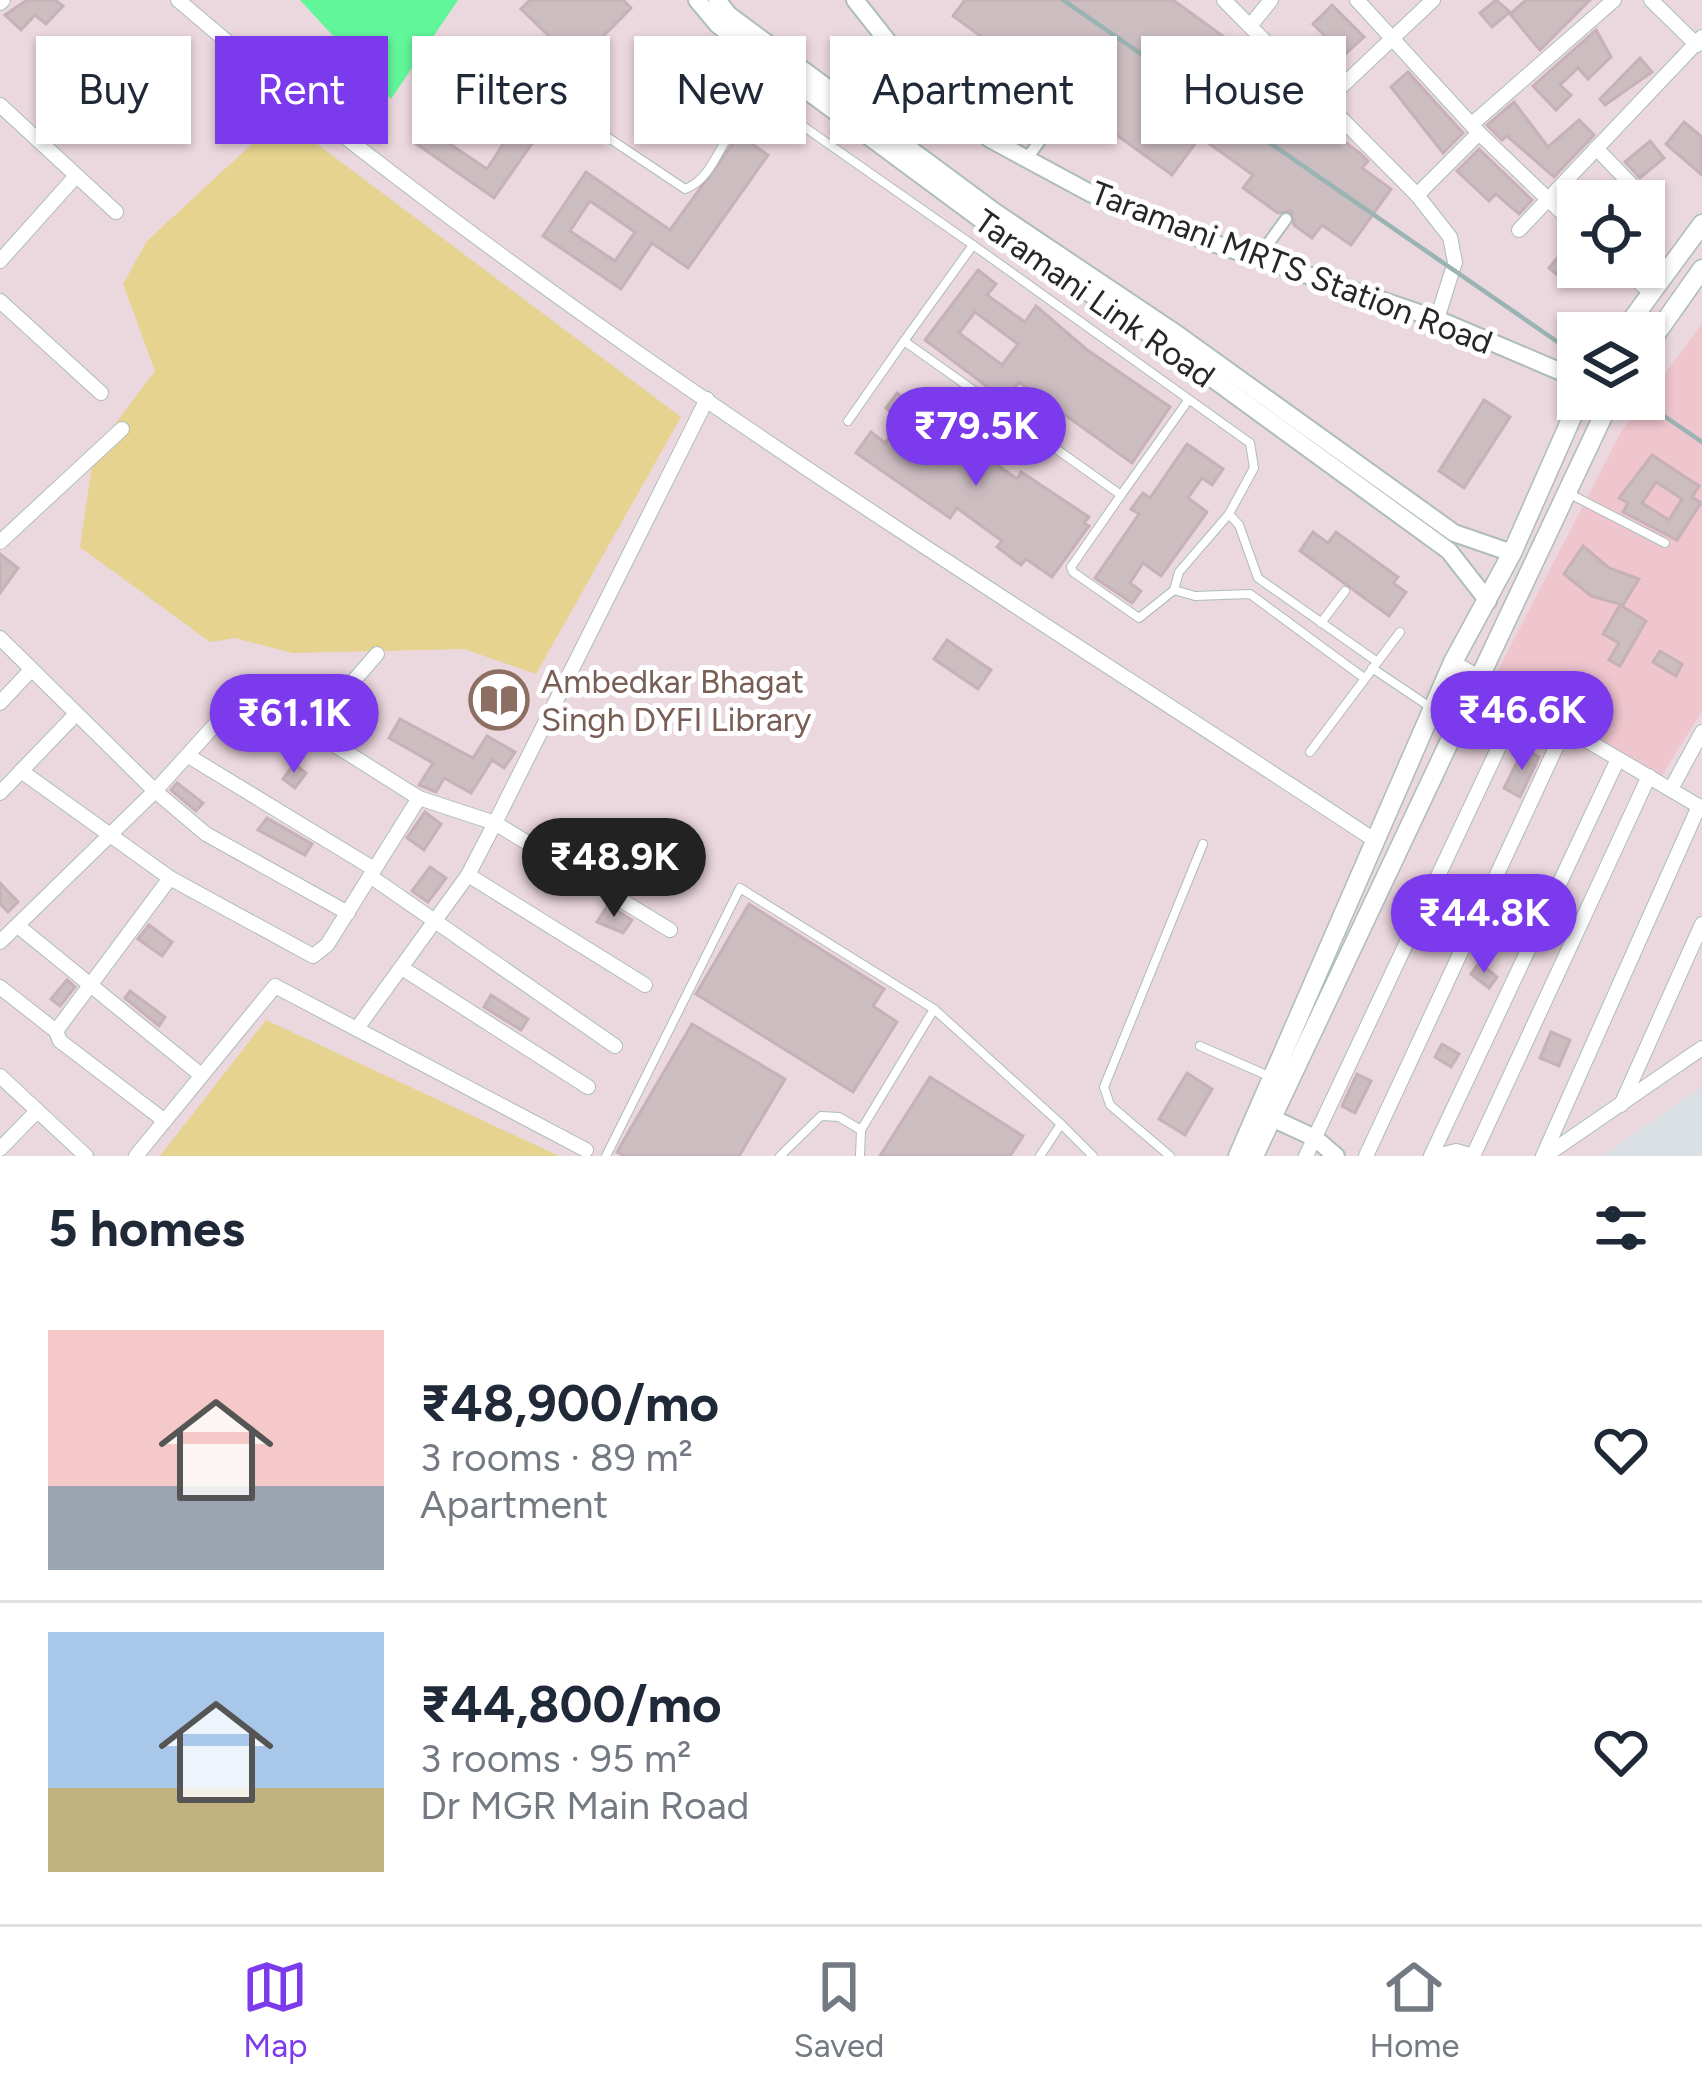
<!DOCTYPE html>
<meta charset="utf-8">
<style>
body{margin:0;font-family:Figtree,sans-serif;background:#f6f6f7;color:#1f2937;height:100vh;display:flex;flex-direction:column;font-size:45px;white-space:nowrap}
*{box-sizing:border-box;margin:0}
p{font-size:39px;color:#747a83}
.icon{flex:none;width:66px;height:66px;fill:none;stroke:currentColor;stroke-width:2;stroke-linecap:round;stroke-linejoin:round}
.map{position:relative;height:1156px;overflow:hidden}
.drawer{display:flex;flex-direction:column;background:#fff;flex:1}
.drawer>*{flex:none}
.banner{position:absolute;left:36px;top:36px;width:1632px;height:108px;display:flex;gap:24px}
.tools{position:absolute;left:1557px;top:180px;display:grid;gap:24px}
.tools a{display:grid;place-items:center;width:108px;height:108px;border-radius:0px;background:#fff;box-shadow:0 3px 9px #0004;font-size:60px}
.price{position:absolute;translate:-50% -102px;padding:0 27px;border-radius:42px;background:#7c3aed;color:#fff;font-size:39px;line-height:78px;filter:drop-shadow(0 3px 6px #0008)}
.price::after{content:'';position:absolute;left:50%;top:72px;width:36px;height:27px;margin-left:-18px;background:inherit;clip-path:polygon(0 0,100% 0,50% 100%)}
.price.on{background:#222;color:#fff}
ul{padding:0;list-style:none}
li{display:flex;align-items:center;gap:36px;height:300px;padding:0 48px}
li+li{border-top:3px solid #e0e1e3}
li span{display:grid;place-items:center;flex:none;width:336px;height:240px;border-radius:0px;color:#555}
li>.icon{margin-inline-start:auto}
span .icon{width:144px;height:144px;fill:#fffc;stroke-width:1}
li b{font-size:51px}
h2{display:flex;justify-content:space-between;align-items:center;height:144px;padding:0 48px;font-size:51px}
.tag{padding:0 42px;border-radius:0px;background:#fff;box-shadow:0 3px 9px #0004;font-size:42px;line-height:108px}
.tag.on{background:#7c3aed;color:#fff}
.menu{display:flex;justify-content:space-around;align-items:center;height:168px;border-top:3px solid #e0e1e3;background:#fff;font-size:33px;color:#747a83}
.menu a{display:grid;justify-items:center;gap:6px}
.menu .on{color:#7c3aed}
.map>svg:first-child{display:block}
</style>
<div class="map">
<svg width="1702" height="1156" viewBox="0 0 1702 1156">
<rect width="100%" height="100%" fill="#ebd7de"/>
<polygon fill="#d9dfe3" points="1702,1086 1702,1156 1603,1156"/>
<polygon fill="#efc5ce" points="1702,324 1702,711 1657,783 1493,680 1621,432"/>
<g fill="#e6d38f">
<polygon points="281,117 681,417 536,674 464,649 293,653 235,638 210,642 80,547 94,452 155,371 123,284 147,241"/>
<polygon points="266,1020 559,1156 160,1156"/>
</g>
<polygon fill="#62f69b" points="300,0 458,0 391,99"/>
<g fill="#ccbdc1" stroke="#c6b1b6" stroke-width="3" fill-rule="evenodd">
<polygon points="27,0 55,0 63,6 46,24 35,15 21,30 5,15"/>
<polygon points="530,0 623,0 631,8 577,63 521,9"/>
<polygon points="965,0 1173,0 1256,60 1241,81 1293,119 1300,110 1361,154 1368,161 1362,168 1391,189 1351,245 1322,225 1312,238 1294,225 1291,211 1278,213 1243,188 1253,175 1200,137 1172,175 1078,107 1075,93 1062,95 953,16"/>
<polygon points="1496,0 1510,12 1492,27 1480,13"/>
<polygon points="1526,0 1590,0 1540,50 1510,14"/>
<polygon points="1332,5 1364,37 1344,55 1313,24"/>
<polygon points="1596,30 1611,57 1588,79 1578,68 1560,85 1571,95 1556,110 1533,86"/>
<polygon points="1640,58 1652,72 1605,105 1600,99"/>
<polygon points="1408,72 1463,133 1443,153 1391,87"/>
<path d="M 458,82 L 535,139 L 494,198 L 415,143 ZM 463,112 L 505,141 L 487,169 L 444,140 Z"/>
<polygon points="1514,102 1548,147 1579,120 1594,135 1554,177 1507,136 1502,140 1487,125"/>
<polygon points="1684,122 1702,137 1702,175 1666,144"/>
<path d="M 739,135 L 768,155 L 688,268 L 652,243 L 621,289 L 543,236 L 586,172 L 670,230 ZM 590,201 L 635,232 L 615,261 L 570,231 Z"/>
<polygon points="1650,141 1664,158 1640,178 1625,162"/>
<polygon points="1479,149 1532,200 1519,214 1496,194 1489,201 1457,171"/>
<polygon points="1568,245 1578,253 1578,266 1565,281 1549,268"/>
<path d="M 978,270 L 996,284 L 987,295 L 1025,322 L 1036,306 L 1086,349 L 1170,407 L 1132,463 L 1019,382 L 1005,400 L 925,340 ZM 975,312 L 1018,344 L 1002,365 L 959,333 Z"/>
<polygon points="897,393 1017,479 1021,472 1089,517 1084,523 1089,526 1052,577 1026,559 1021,565 997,547 1002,541 957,508 950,518 856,453 871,432 885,443 902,420 886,408"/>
<polygon points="1484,400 1510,417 1464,488 1439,471"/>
<polygon points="1187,444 1223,469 1212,485 1202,478 1188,498 1207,512 1161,576 1143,563 1130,583 1141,591 1132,603 1095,578 1139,514 1131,509 1143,493 1150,498"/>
<path d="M 1652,455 L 1699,486 L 1692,497 L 1701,503 L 1677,540 L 1623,512 L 1628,503 L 1619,498 ZM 1656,482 L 1682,499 L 1669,520 L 1642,503 Z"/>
<polygon points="1313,532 1328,543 1336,532 1398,577 1393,583 1406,592 1389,616 1300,551"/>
<polygon points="1583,546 1609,568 1639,579 1623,605 1591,596 1564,574"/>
<polygon points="0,554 18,568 0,593"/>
<polygon points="1620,605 1646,621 1620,666 1609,660 1619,643 1603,634"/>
<polygon points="947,640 991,670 978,689 934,659"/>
<polygon points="1660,651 1682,664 1676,676 1653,662"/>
<polygon points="341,713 363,723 355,741 328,727"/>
<polygon points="400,719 473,758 487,736 515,752 504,768 492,760 471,793 444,778 436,792 419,785 433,763 389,738"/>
<polygon points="1524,749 1539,757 1520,797 1504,788"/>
<polygon points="294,764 306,773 295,788 283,779"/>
<polygon points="177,783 203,803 196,811 171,790"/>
<polygon points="425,812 441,824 424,850 407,838"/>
<polygon points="267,818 312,844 305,855 258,830"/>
<polygon points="430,867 446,878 428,902 412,891"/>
<polygon points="0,883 18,902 8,912 0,904"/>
<polygon points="749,904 884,989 873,1006 897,1022 853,1092 696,994"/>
<polygon points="608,905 632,920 623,933 597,922"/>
<polygon points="149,925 172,942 162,956 138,939"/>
<polygon points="1479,963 1497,977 1489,988 1471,974"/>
<polygon points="67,980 75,987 60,1006 51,999"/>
<polygon points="130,991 165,1017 159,1026 125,998"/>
<polygon points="491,995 528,1019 521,1030 484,1007"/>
<polygon points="692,1024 785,1079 739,1156 625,1156 617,1152 621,1145"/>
<polygon points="1551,1032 1570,1040 1559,1066 1540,1058"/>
<polygon points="1442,1044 1459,1054 1451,1067 1435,1057"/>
<polygon points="1187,1073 1212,1089 1185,1135 1159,1119"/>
<polygon points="1357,1074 1371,1081 1355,1113 1342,1106"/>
<polygon points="930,1077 1023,1136 1010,1156 880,1156"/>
</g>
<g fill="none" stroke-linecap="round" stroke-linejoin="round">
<g stroke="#acbdbc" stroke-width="10">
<g id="service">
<path d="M 513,74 L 685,189 C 723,176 724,106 770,103 L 973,245"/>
<polyline points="848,421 904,341"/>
<polyline points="1570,494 1665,543"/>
<polyline points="1121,495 1187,402"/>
<polyline points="1174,590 1139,618 1073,572 1071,567 1121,495 904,341 973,245 1250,443 1254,468 1229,514"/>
<polyline points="1321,623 1345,591"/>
<polyline points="1372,668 1430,707"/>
<polyline points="1364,678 1250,594 1195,596 1174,590 1179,572 1229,514 1239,525 1258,578 1376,661"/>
<polyline points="1310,752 1400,632"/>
<polyline points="1200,1046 1271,1077"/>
<polyline points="1061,1124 1093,1156"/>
<polyline points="861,1130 934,1009 1061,1124 1040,1156"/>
<polyline points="606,1156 740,888 934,1009"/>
<polyline points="780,1156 821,1116 839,1117 861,1130 860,1156"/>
<polyline points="1170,1156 1110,1105 1104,1087 1203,844"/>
</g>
</g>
<g stroke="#acbdbc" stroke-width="14">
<g id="pedestrian">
<polyline points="1027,158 1070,101"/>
<polyline points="1257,259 1286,219"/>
</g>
</g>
<g stroke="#acbdbc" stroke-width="16">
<g id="minor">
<path d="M 178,0 C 548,318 970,573 1376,841"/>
<polyline points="1224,0 1417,195 1450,237 1455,262 1437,319"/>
<polyline points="1357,0 1479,133 1578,228"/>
<polyline points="1651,0 1697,45"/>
<polyline points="0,3 3,0"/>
<polyline points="1250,26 1271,0"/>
<polyline points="0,105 116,212"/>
<polyline points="1322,105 1433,0"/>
<polyline points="1472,124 1614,0"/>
<polyline points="1596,148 1651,205"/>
<polyline points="1417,195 1479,133"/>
<polyline points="1519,230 1702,37"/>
<polyline points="0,261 76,176"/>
<polyline points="1622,267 1649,291"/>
<polyline points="0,301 101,393"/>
<polyline points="0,542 122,429"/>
<polyline points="0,638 155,791 230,708 249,703 311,730 419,798 495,823 707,399"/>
<polyline points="1453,662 1702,808"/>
<polyline points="0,703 31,670"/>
<polyline points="311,730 377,654"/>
<polyline points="190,757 374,869"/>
<polyline points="21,771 170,878 313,956 327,945 419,798"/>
<polyline points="1671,789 1702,732"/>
<polyline points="0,793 75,715"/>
<polyline points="468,875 645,985"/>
<polyline points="370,876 615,1046"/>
<polyline points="18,926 201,1075"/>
<polyline points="0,942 155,791 206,834 348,913"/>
<polyline points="402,968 588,1087"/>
<polyline points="0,987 56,1031"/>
<polyline points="358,1027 468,875 495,823 670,930"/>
<polyline points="0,1076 86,1156"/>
<polyline points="1621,1105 1702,924"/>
<polyline points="165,1121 60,1041 56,1031 170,878"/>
<polyline points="0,1149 37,1111"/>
<polyline points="136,1156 275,986 586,1150"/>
<polyline points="1306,1156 1522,698"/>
<polyline points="1366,1156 1566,726"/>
<polyline points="1431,1156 1618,759"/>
<polyline points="1436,1156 1456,1151 1473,1156"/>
<polyline points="1473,1156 1649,776"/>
<polyline points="1543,1156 1699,806"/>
<polyline points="1545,1156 1702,1048"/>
</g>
</g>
<g stroke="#acbdbc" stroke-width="20">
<g id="tertiary">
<polyline points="697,0 718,25 987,224 1169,347 1449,551 1488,601"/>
<polyline points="717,0 729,15 995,212 1177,334 1454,533 1512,553"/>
<polyline points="855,0 908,67 990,139 1090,193 1201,239 1437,319 1578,379"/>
<polyline points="1259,1112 1315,1138 1336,1156"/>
</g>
</g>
<g stroke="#acbdbc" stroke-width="21">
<g id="secondary">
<polyline points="1622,333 1702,224"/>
<polyline points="1644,351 1702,269"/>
<polyline points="1238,1156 1453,662 1512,553 1580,399"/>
<polyline points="1254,1156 1611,399"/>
</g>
</g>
<use href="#service" stroke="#fff" stroke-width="8"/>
<use href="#pedestrian" stroke="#fff" stroke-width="10"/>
<use href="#minor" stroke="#fff" stroke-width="14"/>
<use href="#tertiary" stroke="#fff" stroke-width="16"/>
<use href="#secondary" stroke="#fff" stroke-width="18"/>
<g stroke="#9ab3b3" stroke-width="4.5">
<polyline points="1063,0 1578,356"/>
<polyline points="1639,399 1702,442"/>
</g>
</g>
<defs>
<g id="library-ring" transform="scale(3)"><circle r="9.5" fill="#fff" stroke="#8d6e63" stroke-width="1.5"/><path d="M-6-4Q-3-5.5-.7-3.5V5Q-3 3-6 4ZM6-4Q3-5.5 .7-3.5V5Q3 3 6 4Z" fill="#8d6e63"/></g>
</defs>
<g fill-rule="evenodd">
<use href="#library-ring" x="499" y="700"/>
</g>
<g text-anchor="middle" stroke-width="10" stroke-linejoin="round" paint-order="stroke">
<g font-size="33" fill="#272727" stroke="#fff">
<text transform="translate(1292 267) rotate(21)" y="12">Taramani MRTS Station Road</text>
<text transform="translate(1095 298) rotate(35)" y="12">Taramani Link Road</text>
</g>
<g font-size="33" fill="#785e54" stroke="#fff" text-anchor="start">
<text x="541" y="693">Ambedkar Bhagat<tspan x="541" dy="38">Singh DYFI Library</tspan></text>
</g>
</g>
</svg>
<div class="tools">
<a><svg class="icon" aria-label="locate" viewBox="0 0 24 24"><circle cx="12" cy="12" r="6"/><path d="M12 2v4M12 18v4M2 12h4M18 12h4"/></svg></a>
<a><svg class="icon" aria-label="layers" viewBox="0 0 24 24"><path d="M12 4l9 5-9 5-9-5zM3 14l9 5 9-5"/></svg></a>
</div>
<b class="price" style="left:976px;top:489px">₹79.5K</b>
<b class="price" style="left:1522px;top:773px">₹46.6K</b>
<b class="price" style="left:294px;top:776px">₹61.1K</b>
<b class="price on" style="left:614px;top:920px">₹48.9K</b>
<b class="price" style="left:1484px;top:976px">₹44.8K</b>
<div class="banner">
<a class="tag">Buy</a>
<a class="tag on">Rent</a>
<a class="tag">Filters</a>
<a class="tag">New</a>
<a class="tag">Apartment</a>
<a class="tag">House</a>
</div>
</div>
<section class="drawer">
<h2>5 homes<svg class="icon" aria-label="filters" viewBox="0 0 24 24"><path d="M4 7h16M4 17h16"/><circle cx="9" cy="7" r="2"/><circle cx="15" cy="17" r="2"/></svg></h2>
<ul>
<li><span style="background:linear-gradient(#f6c9c9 65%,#9aa5b1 0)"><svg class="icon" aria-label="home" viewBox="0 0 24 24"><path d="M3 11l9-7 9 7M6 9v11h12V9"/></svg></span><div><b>₹48,900/mo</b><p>3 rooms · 89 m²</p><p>Apartment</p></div><svg class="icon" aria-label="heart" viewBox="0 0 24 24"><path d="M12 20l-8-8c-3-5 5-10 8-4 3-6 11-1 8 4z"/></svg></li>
<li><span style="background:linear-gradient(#a9c7e8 65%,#c2b280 0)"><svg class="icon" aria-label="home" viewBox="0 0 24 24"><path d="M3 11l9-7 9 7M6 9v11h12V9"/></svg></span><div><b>₹44,800/mo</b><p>3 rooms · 95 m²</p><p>Dr MGR Main Road</p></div><svg class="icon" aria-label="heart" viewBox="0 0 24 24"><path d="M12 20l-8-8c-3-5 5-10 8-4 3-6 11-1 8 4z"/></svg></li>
</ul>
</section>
<nav class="menu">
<a class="on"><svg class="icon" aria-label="map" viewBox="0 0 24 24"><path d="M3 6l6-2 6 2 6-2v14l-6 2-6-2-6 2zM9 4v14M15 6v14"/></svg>Map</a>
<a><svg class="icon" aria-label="saved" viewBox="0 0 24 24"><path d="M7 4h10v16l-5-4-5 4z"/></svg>Saved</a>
<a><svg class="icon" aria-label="home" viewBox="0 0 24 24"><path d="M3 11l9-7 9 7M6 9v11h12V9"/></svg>Home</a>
</nav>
